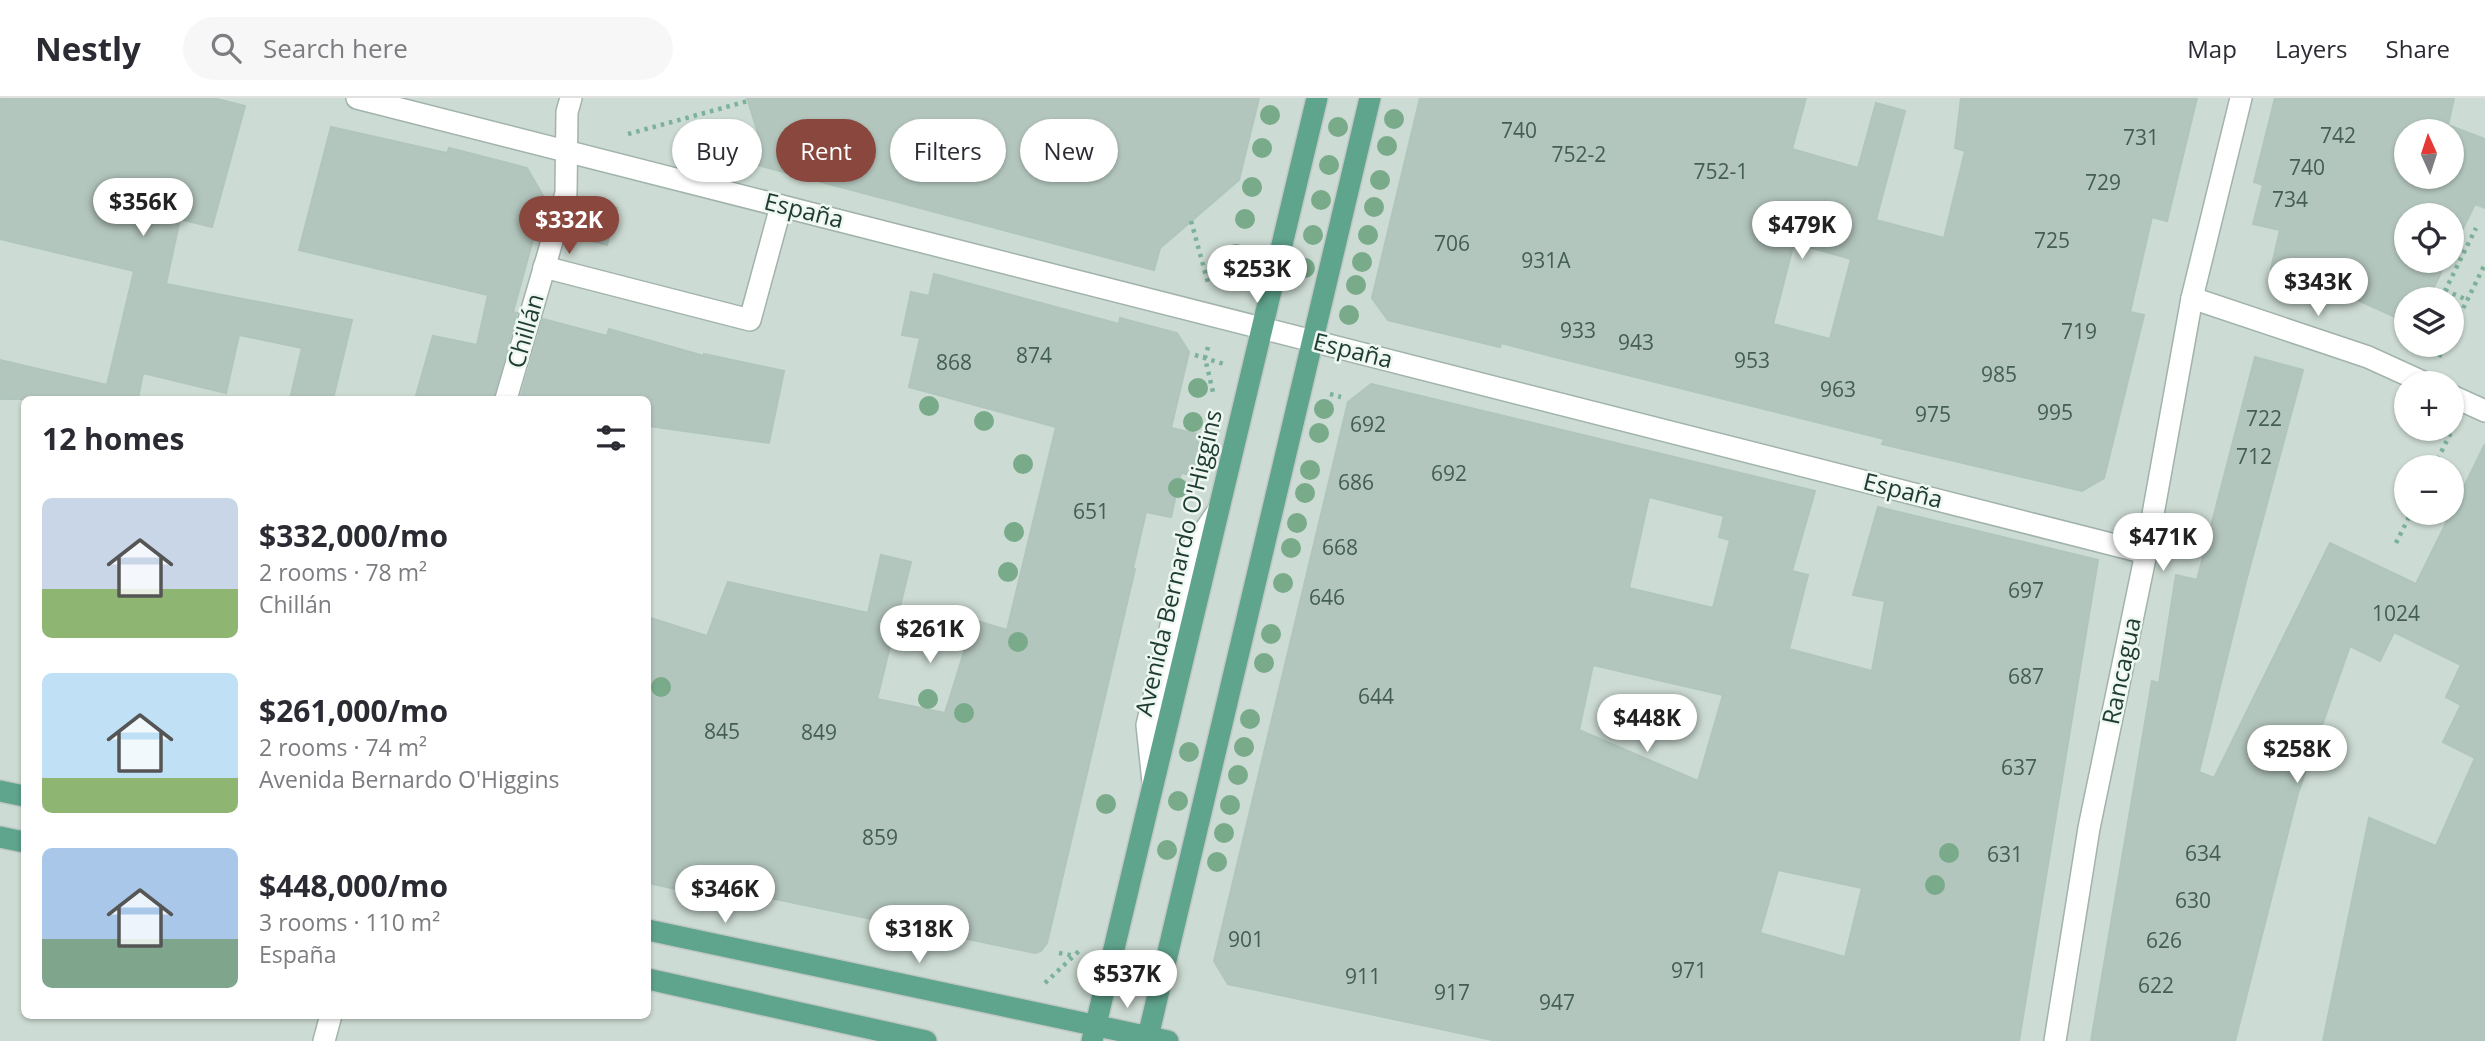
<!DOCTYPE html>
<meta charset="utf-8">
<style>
body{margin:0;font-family:"Open Sans",sans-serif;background:#f7f7f7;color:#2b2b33;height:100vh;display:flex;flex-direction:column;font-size:26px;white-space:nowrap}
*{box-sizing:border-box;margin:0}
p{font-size:23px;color:#7c7c81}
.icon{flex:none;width:38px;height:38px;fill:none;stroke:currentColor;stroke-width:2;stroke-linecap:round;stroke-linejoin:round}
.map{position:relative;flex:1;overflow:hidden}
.side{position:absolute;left:21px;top:298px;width:630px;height:623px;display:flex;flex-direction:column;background:#fff;border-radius:10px;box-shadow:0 2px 5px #0004}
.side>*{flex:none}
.top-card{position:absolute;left:672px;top:21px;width:665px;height:63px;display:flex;gap:14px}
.needle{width:46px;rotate:357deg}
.buttons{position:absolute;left:2394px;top:21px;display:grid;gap:14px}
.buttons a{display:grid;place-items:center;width:70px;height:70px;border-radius:50%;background:#fff;box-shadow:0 2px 5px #0004;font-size:35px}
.price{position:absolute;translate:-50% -60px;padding:0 16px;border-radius:24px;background:#fff;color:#222;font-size:23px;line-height:46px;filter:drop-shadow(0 2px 4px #0008)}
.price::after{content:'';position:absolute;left:50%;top:42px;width:21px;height:16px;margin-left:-10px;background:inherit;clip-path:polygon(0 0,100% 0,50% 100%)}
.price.active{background:#89473e;color:#fff}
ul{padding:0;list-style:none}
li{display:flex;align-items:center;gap:21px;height:175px;padding:0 21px}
li span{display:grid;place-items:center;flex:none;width:196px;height:140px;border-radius:10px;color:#555}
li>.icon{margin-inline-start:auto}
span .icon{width:84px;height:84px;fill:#fffc;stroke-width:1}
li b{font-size:30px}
h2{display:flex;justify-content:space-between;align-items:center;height:84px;padding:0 21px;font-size:30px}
.tag{padding:0 24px;border-radius:32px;background:#fff;box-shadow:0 2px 5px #0004;font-size:24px;line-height:63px}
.tag.active{background:#89473e;color:#fff}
header{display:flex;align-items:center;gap:42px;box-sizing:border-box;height:98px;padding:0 35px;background:#fff;border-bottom:2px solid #e1e1e2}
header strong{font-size:33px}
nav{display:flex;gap:38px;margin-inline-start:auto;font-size:24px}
.search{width:490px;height:63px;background:#f7f7f7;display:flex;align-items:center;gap:18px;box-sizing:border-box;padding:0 24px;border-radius:38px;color:#7c7c81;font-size:26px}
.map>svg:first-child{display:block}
</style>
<header>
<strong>Nestly</strong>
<div class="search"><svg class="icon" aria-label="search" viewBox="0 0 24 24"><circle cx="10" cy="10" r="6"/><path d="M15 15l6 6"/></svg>Search here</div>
<nav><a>Map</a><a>Layers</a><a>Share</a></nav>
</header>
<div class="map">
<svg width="2485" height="943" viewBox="0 0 2485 943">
<rect width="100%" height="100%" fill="#deebe4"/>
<path fill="#ccdbd3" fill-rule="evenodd" d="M 0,0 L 2485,0 L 2485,943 L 0,943 ZM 2406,33 L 2452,33 L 2452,79 L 2406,79 ZM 2406,117 L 2452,117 L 2452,163 L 2406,163 ZM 2406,201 L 2452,201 L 2452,247 L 2406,247 ZM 2406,285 L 2452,285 L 2452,331 L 2406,331 ZM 24,301 L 648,301 L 648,917 L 24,917 ZM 2406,369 L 2452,369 L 2452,415 L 2406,415 Z"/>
<g fill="#b3c6bd" stroke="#b0c5bb" stroke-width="2" fill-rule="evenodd">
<polygon points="0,0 213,0 245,8 212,129 180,121 166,186 352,222 333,301 290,301 302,250 239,237 226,295 143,275 138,301 0,301 0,262 107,287 134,173 0,141"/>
<polygon points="747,0 1259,0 1239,82 1160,150 1154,172 750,65 758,35"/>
<path d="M 1420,0 L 1806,0 L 1792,51 L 1858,70 L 1876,5 L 1905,13 L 1876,122 L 1944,140 L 1965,53 L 1955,50 L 1961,0 L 2197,0 L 2167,123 L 2152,119 L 2130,214 L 2144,217 L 2104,380 L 2082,393 L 1882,346 L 1884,341 L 1551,258 L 1501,245 L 1500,249 L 1388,222 L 1372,200 ZM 1794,145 L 1851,161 L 1830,241 L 1773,226 Z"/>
<path d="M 2275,0 L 2454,0 L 2448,27 L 2485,41 L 2485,110 L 2475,106 L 2452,153 L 2452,117 L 2406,117 L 2406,163 L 2447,163 L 2428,201 L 2406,201 L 2406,224 L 2351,199 L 2355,190 L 2271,171 L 2280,132 L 2253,126 L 2263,87 L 2254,84 ZM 2406,33 L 2452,33 L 2452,79 L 2406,79 Z"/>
<polygon points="331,29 447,55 449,50 527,70 549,108 542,129 537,127 513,214 517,215 493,301 415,301 433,238 477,247 488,197 299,152"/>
<polygon points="588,102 617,110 607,147 578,139"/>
<polygon points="934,176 1119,226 1120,220 1177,235 1189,254 1171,330 1202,337 1192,377 1181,375 1171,419 1146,414 1133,470 1135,471 1047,845 1041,853 1035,855 717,789 714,799 648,785 648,519 707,538 728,484 868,515 881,457 911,464 877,601 945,615 974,522 1007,532 1056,329 909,289 920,240 902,237 911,194 929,198"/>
<polygon points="543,221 607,238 609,231 704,258 704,256 784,273 769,345 648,328 648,301 520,301"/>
<polygon points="2255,259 2303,272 2245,487 2199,674 2214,680 2330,445 2416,486 2485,346 2485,943 2323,943 2369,720 2436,748 2475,660 2443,644 2461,607 2446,599 2461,567 2394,534 2380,563 2350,548 2298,695 2235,943 2091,943 2152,583 2159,585 2176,477 2197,482"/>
<path d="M 1371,286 L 1815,393 L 1792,473 L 1808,477 L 1789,551 L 1872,573 L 1885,503 L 1853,497 L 1878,409 L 2098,462 L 2019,943 L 1497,943 L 1228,886 L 1214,863 L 1348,304 ZM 1649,399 L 1724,418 L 1719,439 L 1730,442 L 1713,510 L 1629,490 ZM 1593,567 L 1723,597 L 1698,683 L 1579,632 ZM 1778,772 L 1862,790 L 1845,859 L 1760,835 Z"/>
</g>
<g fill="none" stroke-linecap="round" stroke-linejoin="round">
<g stroke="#a1b3ab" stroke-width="24">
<g id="minor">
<polyline points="357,0 2146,455"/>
<polyline points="544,169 750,222 781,108"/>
<polyline points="2192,200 2368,259 2425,285"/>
<polyline points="2452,298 2485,313"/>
<polyline points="506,301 566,95 567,14 571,0"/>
<polyline points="1153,684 1147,627 1188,457 1218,413"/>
<polyline points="324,943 331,917"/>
<polyline points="2055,943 2089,730 2146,455 2192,200 2241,0"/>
</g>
</g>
<g stroke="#c0c8c5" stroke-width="24">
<g id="major">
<polyline points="0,693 24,698"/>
<polyline points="0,739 24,744"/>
<polyline points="648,832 1168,943"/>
<polyline points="648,881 926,943"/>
<polyline points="1092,943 1317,0"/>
<path d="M 1147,943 C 1222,629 1298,315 1370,0"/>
</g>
</g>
<g stroke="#7cb19c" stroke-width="4.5" stroke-dasharray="3.5 5" stroke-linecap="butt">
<polyline points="628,36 748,3"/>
<polyline points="1191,123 1208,185"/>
<polyline points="1227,191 1243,171"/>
<polyline points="2445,192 2467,202"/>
<polyline points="2441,201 2476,130"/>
<polyline points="2452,233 2485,166"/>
<polyline points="1208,249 1205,260 1213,294"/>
<polyline points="1195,257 1224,266"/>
<polyline points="2439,259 2445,247"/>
<polyline points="1330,296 1341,299"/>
<polyline points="2434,369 2453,330"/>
<polyline points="2396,445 2411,415"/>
<polyline points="1059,855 1075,858"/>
<polyline points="1045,885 1079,853"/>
</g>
<use href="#minor" stroke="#fff" stroke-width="21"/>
<use href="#major" stroke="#5fa48d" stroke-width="21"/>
</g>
<g fill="#79aa89">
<circle cx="1270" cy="17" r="10"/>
<circle cx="1394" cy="21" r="10"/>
<circle cx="1338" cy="29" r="10"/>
<circle cx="1387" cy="48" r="10"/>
<circle cx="1262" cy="50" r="10"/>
<circle cx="1329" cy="67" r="10"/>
<circle cx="1380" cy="82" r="10"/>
<circle cx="1252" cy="89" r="10"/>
<circle cx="1321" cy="102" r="10"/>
<circle cx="1374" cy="109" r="10"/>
<circle cx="1245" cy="121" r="10"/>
<circle cx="1313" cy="137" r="10"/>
<circle cx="1368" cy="137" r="10"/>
<circle cx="1236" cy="156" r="10"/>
<circle cx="1362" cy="164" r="10"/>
<circle cx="1305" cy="170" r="10"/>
<circle cx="1356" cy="187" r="10"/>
<circle cx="1349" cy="217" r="10"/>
<circle cx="1198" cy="290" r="10"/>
<circle cx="929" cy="308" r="10"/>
<circle cx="1324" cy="311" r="10"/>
<circle cx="984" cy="323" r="10"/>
<circle cx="1193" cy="324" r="10"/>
<circle cx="1319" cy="335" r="10"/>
<circle cx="1023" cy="366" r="10"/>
<circle cx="1310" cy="372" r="10"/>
<circle cx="1178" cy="390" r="10"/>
<circle cx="1305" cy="395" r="10"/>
<circle cx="1297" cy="425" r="10"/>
<circle cx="1014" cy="434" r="10"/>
<circle cx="1291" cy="450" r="10"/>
<circle cx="1008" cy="474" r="10"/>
<circle cx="1283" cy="485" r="10"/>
<circle cx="1271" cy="536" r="10"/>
<circle cx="1018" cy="544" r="10"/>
<circle cx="1264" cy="565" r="10"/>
<circle cx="661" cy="589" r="10"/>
<circle cx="928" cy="601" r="10"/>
<circle cx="964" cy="615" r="10"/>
<circle cx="1250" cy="621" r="10"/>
<circle cx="1244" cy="649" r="10"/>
<circle cx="1189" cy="654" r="10"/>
<circle cx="1238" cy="677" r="10"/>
<circle cx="1178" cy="703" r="10"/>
<circle cx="1106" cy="706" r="10"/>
<circle cx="1230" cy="707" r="10"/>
<circle cx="1224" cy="735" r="10"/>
<circle cx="1167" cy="752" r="10"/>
<circle cx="1949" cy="755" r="10"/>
<circle cx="1217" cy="764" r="10"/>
<circle cx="1935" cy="787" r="10"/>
</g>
<g text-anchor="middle" stroke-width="5" stroke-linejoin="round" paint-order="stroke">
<g font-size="21" fill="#435e54">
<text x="1519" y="40">740</text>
<text x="2338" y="45">742</text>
<text x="2141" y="47">731</text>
<text x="1579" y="64">752-2</text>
<text x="2307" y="77">740</text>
<text x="1721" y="81">752-1</text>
<text x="2103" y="92">729</text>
<text x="2290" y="109">734</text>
<text x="2052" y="150">725</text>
<text x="1452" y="153">706</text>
<text x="1546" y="170">931A</text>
<text x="1578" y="240">933</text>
<text x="2079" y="241">719</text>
<text x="1636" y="252">943</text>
<text x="1034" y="265">874</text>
<text x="1752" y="270">953</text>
<text x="954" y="272">868</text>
<text x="1999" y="284">985</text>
<text x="1838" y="299">963</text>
<text x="2055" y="322">995</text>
<text x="1933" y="324">975</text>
<text x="2264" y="328">722</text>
<text x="1368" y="334">692</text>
<text x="2254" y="366">712</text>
<text x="1449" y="383">692</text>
<text x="1356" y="392">686</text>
<text x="1091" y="421">651</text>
<text x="1340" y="457">668</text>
<text x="2026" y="500">697</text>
<text x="1327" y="507">646</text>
<text x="2396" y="523">1024</text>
<text x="2026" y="586">687</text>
<text x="1376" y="606">644</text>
<text x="722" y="641">845</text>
<text x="819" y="642">849</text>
<text x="2019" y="677">637</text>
<text x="880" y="747">859</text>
<text x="2203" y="763">634</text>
<text x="2005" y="764">631</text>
<text x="2193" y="810">630</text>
<text x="1246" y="849">901</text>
<text x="2164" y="850">626</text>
<text x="1689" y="880">971</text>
<text x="1363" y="886">911</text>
<text x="2156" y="895">622</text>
<text x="1452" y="902">917</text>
<text x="1557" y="912">947</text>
</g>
<g font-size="24" fill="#1e3b31" stroke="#eef7f2">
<text transform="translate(804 113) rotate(14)" y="8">España</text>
<text transform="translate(526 233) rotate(-74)" y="8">Chillán</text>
<text transform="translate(1353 253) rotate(14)" y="8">España</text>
<text transform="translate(1903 393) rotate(14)" y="8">España</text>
<text transform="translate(1179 465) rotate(-77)" y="8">Avenida Bernardo O'Higgins</text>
<text transform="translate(2122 573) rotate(-78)" y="8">Rancagua</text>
</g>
</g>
</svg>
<div class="buttons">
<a><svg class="needle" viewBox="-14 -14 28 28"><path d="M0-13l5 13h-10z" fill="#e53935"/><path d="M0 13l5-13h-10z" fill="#7c7c81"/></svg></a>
<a><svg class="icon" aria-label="locate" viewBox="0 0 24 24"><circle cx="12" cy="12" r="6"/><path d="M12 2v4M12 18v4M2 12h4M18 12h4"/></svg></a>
<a><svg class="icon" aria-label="layers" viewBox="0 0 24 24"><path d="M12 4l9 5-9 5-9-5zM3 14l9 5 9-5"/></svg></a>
<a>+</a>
<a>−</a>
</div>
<b class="price" style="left:143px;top:140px">$356K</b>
<b class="price active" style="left:569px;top:158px">$332K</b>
<b class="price" style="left:1802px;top:163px">$479K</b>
<b class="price" style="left:1257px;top:207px">$253K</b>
<b class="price" style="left:2318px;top:220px">$343K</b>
<b class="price" style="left:2163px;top:475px">$471K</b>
<b class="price" style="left:930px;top:567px">$261K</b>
<b class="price" style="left:1647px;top:656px">$448K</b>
<b class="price" style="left:2297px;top:687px">$258K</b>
<b class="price" style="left:725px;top:827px">$346K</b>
<b class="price" style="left:919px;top:867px">$318K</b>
<b class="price" style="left:1127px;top:912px">$537K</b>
<div class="top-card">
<a class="tag">Buy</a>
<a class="tag active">Rent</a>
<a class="tag">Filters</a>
<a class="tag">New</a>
</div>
<section class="side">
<h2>12 homes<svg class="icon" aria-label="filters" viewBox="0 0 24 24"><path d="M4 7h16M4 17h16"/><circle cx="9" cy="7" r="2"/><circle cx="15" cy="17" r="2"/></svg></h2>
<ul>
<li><span style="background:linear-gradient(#c9d6e8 65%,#8fb573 0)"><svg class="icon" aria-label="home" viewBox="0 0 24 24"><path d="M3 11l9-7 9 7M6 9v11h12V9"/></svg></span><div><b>$332,000/mo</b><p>2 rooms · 78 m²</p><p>Chillán</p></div></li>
<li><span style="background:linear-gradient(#bfe0f5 75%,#8fb573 0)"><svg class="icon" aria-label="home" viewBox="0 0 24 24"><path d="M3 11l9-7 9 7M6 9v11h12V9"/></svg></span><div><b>$261,000/mo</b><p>2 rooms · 74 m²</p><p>Avenida Bernardo O'Higgins</p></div></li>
<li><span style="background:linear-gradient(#a9c7e8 65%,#7fa58c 0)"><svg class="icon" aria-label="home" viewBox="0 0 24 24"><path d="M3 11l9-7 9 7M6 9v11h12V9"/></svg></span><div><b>$448,000/mo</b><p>3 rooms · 110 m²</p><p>España</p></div></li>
</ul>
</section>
</div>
